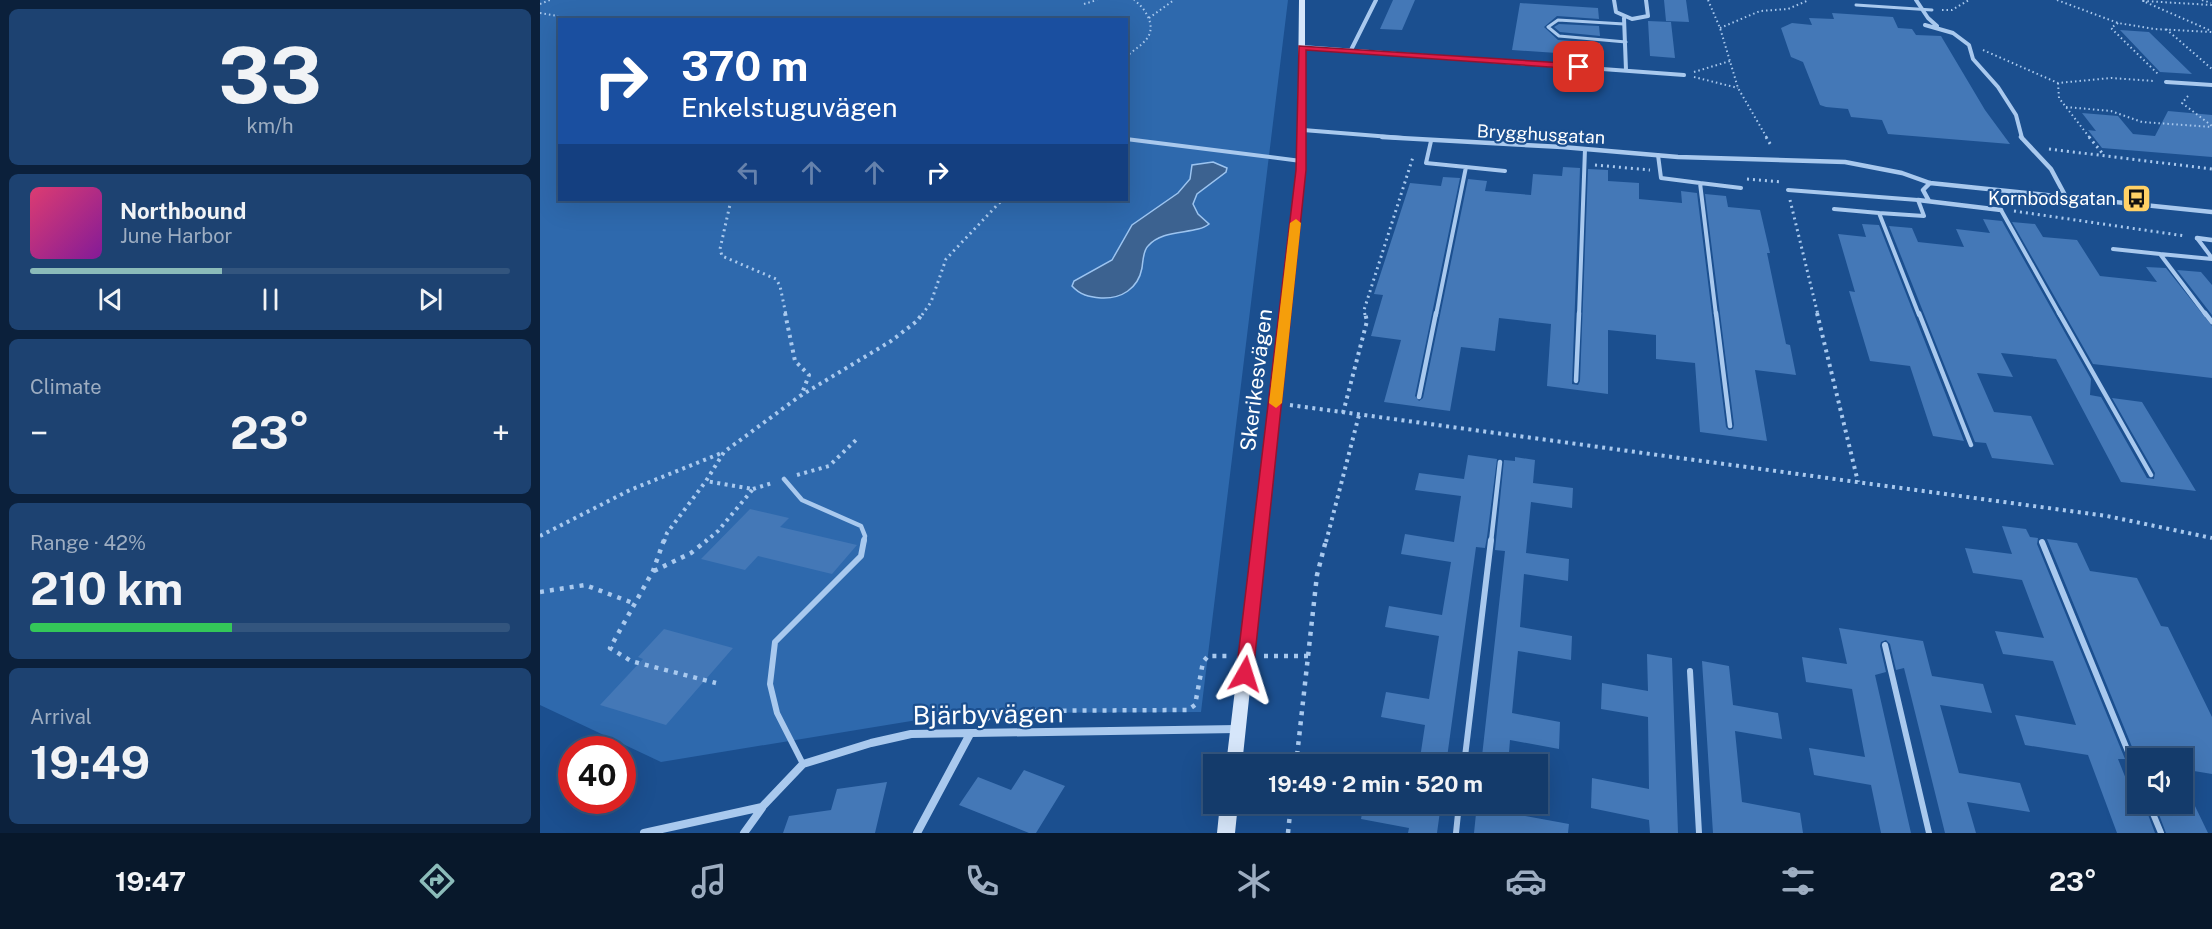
<!DOCTYPE html>
<meta charset="utf-8">
<style>
:root{--surface:#143b6b;--page:#1d4271;--text:#f1f3f6;--muted:#9dadc1;--line:#33557e;--accent:#8bbbb9}
body{margin:0;font-family:"Public Sans",sans-serif;background:var(--page);color:var(--text);height:100vh;display:flex;flex-direction:column;font-size:22px;white-space:nowrap}
*{box-sizing:border-box;margin:0}
p{font-size:20px;color:var(--muted)}
.icon{flex:none;width:33px;height:33px;fill:none;stroke:currentColor;stroke-width:2;stroke-linecap:round;stroke-linejoin:round}
.map{position:relative;flex:1;overflow:hidden}
.side{display:flex;flex-direction:column;gap:9px;padding:9px;background:#0b203b;width:540px}
.side>*{flex:none}
.guide{position:absolute;left:18px;top:18px;width:570px;height:183px;border-radius:0px;box-shadow:0 6px 24px #0002,0 0 0 2px var(--line);background:#1a4fa0;color:#fff;overflow:hidden}
.controls{position:absolute;left:1587px;top:748px;display:grid;gap:12px}
.controls a{display:grid;place-items:center;width:66px;height:66px;border-radius:0px;background:var(--surface);box-shadow:0 6px 24px #0002,0 0 0 2px var(--line);font-size:30px}
.speed{position:absolute;left:18px;top:736px;display:flex;gap:12px;font-size:30px;font-weight:700;text-align:center}
.speed>*{display:grid;place-content:center;width:78px;height:78px;border-radius:50%;background:var(--surface);box-shadow:0 6px 24px #0002,0 0 0 2px var(--line);line-height:1}
.speed .limit{border:9px solid #d22;background:#fff;color:#111}
.pin{position:absolute;display:grid;place-items:center;width:51px;height:51px;color:#fff;margin:-26px;border-radius:12px;box-shadow:0 3px 9px #0006}
.me{position:absolute;width:66px;margin:-33px;rotate:6deg;stroke-linejoin:round;filter:drop-shadow(0 0 4px #0008)}
.turn{display:flex;align-items:center;gap:21px;height:126px;padding:0 24px;font-size:27px}
.turn .icon{width:78px;height:78px;stroke-width:2.5}
.turn b{display:block;font-size:42px;line-height:51px}
.lanes{display:flex;align-items:center;height:57px;padding:0 24px;background:#0003;justify-content:center;gap:30px;direction:ltr}
.lanes .off{opacity:.35}
.big{font-size:45px;font-weight:700;line-height:1.1}
.side .widget{flex:1;display:flex;flex-direction:column;justify-content:center;gap:9px;min-width:0;padding:0 21px;border-radius:9px;background:var(--page)}
.side .dial{align-items:center;gap:0}
.dial b{font-size:78px;line-height:1}
.song{display:flex;align-items:center;gap:18px}
.cover{width:72px;height:72px;border-radius:9px;background:linear-gradient(135deg,hsl(340 70% 55%),hsl(290 70% 35%))}
.played{height:6px;border-radius:3px;background:linear-gradient(90deg,var(--accent) 40%,var(--line) 40%)}
.keys{display:flex;justify-content:space-around;direction:ltr}
.heat{display:flex;justify-content:space-between;align-items:center;font-size:33px;direction:ltr}
.charge{height:9px;border-radius:4px;background:linear-gradient(90deg,#34c759 42%,var(--line) 0)}
.trip{position:absolute;left:663px;top:754px;width:345px;height:60px;border-radius:0px;background:var(--surface);box-shadow:0 6px 24px #0002,0 0 0 2px var(--line);font-weight:700;line-height:60px;text-align:center}
.tab-bar{display:flex;height:96px;justify-content:space-around;align-items:center;background:#08182b;color:var(--muted)}
.tab-bar .icon{width:42px;height:42px}
.tab-bar .current{color:var(--accent)}
.tab-bar b{font-size:27px;color:var(--text)}
main{display:flex;flex:1;min-height:0}
.map>svg:first-child{display:block}
.green{fill:#2e69ad;fill-rule:evenodd}
.water{fill:#3c6290;stroke:#9cc4f0;stroke-width:1.5}
.building{fill:#4478b7}
.lines{fill:none;stroke-linecap:round;stroke-linejoin:round}
.path-far3{stroke:#a9c9ee;stroke-width:2;stroke-dasharray:1.5 3;stroke-linecap:butt}
.path-far2{stroke:#a9c9ee;stroke-width:3;stroke-dasharray:2 4;stroke-linecap:butt}
.path-far1{stroke:#a9c9ee;stroke-width:4;stroke-dasharray:3 4.5;stroke-linecap:butt}
.path{stroke:#a9c9ee;stroke-width:4.5;stroke-dasharray:4 6;stroke-linecap:butt}
.lane-far3{stroke:#a9c9ee;stroke-width:3}
.lane-far2{stroke:#a9c9ee;stroke-width:4}
.lane-far1{stroke:#a9c9ee;stroke-width:4.5}
.lane{stroke:#a9c9ee;stroke-width:6}
.street-far2{stroke:#a9c9ee;stroke-width:4}
.street-far1{stroke:#a9c9ee;stroke-width:4.5}
.street{stroke:#a9c9ee;stroke-width:8}
.secondary{fill:#d6e6fa;fill-rule:evenodd}
.route{fill:#e11d48;stroke:#92132f;stroke-width:1.5}
.slow{fill:#f59e0b}
.labels{text-anchor:middle;dominant-baseline:central;stroke-width:4.5;stroke-linejoin:round;paint-order:stroke}
.far-street-label{font-size:18px;fill:#fff;stroke:#1b4f8f}
.far-poi-label{font-size:18px;fill:#fff;stroke:#1b4f8f;text-anchor:end}
.street-label{font-size:21px;fill:#fff;stroke:#1b4f8f}
.near-street-label{font-size:26px;fill:#fff;stroke:#1b4f8f}
</style>
<main>
<section class="side">
<div class="widget dial"><b>33</b><p>km/h</p></div>
<div class="widget">
<div class="song"><i class="cover"></i><div><b>Northbound</b><p>June Harbor</p></div></div>
<div class="played"></div>
<div class="keys"><svg class="icon" aria-label="previous" viewBox="0 0 24 24"><path d="M18 5L8 12l10 7zM5 5v14"/></svg><svg class="icon" aria-label="pause" viewBox="0 0 24 24"><path d="M8 5v14M16 5v14"/></svg><svg class="icon" aria-label="next" viewBox="0 0 24 24"><path d="M6 5l10 7-10 7zM19 5v14"/></svg></div>
</div>
<div class="widget"><p>Climate</p>
<div class="heat"><a>−</a><b class="big">23°</b><a>+</a></div>
</div>
<div class="widget"><p>Range · 42%</p><b class="big">210 km</b><div class="charge"></div></div>
<div class="widget"><p>Arrival</p><b class="big">19:49</b></div>
</section>
<div class="map">
<svg width="1672" height="833" viewBox="0 0 1672 833">
<rect width="100%" height="100%" fill="#1b4f8f"/>
<path class="green" d="M0,0H748L661,712L420,713L121,762L0,705ZM20,20H586V200H20Z"/>
<path class="water" d="M673,162L687,168L686,172L657,194L653,204L658,214L669,224C656,235 623,228 608,246C603,251 603,261 602,268C598,289 581,299 561,298C549,297 540,295 532,286L534,281L572,260L592,225L638,193L650,179L652,165Z"/>
<path class="building" d="M853,0H875L862,30L840,29Z
M1124,0H1146L1149,22L1126,21Z
M980,3L1058,8L1059,19L1017,16L1004,27L1018,40L1060,43L1061,56L972,50Z
M1292,13L1353,17L1358,28L1372,29L1376,35L1401,36L1445,110L1470,144L1348,134L1342,120L1311,117L1308,109L1286,107L1280,105L1263,62L1251,57L1241,28L1252,23L1272,25L1269,18L1294,19Z
M1108,21L1131,22L1135,58L1110,56Z
M1019,24L1059,26L1060,36L1020,32L1014,27Z
M1580,30L1609,32L1652,74L1620,72Z
M1628,111L1672,115V157L1562,148L1548,130L1556,131L1542,113L1578,116L1593,134L1615,136Z
M1023,167L1040,168L1032,384L1038,385L1040,381L1048,169L1068,170V181L1099,183V199L1142,203L1141,191L1157,193L1186,427L1189,430L1193,429L1194,425L1165,194L1186,196L1188,207L1220,210L1230,253H1227L1246,344L1250,345L1256,375L1215,370L1227,441L1160,432L1155,363L1116,359V335L1068,330V394L1007,386L1011,324L959,318L955,351L921,347L910,411L844,402L861,340L831,336L843,295L834,294L870,183L901,186L903,177L920,178L875,396L879,401L883,398L928,179L947,181L945,191L991,195L993,174L1022,176Z
M1443,219L1462,221L1551,379L1550,395L1561,397L1607,478L1614,479L1615,473L1572,398L1602,402L1656,491L1581,482L1516,359L1461,353L1473,377L1437,373L1454,412L1491,416L1514,465L1452,458L1446,443L1435,442L1349,226L1372,228L1378,242L1424,247L1416,229L1450,233Z
M1472,222L1495,224L1503,237L1537,240L1560,276L1617,282L1606,267L1626,268L1672,326V378L1553,364Z
M1322,224L1339,225L1424,441L1393,436L1370,366L1330,361L1309,291L1315,292L1298,234L1326,237Z
M1637,270L1661,272L1672,285V315Z
M928,455L957,459L947,537L945,548L936,547L906,765H879L885,725L841,717L846,692L889,699L899,636L845,627L849,606L902,615L911,562L861,554L865,534L914,542L921,496L875,490L879,473L924,479Z
M975,457L995,460L993,483L1033,488L1032,508L991,502L986,553L1029,559L1028,581L984,574L980,627L1032,636L1031,660L978,651L972,713L1020,722L1019,749L970,740L968,765H941L965,551L955,550L964,460L975,461Z
M210,509L249,518L240,527L317,545L292,574L218,556L205,570L161,559Z
M1462,526L1486,529L1490,537L1498,538L1497,544L1585,759H1578L1596,804H1604L1615,833H1577L1548,755L1485,745L1475,715L1536,725L1513,661L1463,654L1455,631L1504,638L1482,580L1433,573L1425,548L1472,554Z
M1507,539L1537,543L1550,571L1597,578L1621,626L1628,627L1672,717V774L1642,769V759H1597Z
M1299,628L1383,641L1392,676L1443,684L1452,713L1400,705L1419,773L1480,783L1490,812L1427,802L1436,833H1405L1364,668L1356,670L1350,644L1346,640L1341,642L1340,646L1346,672L1335,675L1371,833H1341L1331,785L1274,775L1269,748L1325,757L1312,689L1266,682L1262,657L1307,664Z
M124,629L193,648L126,725L60,705L103,659L98,657Z
M1107,654L1132,658L1138,833H1110L1109,820L1051,808L1052,778L1109,789L1108,717L1061,709L1062,683L1108,691Z
M1162,661L1189,666L1193,705L1238,713L1242,739L1195,731L1202,802L1260,813L1263,833H1173Z
M484,770L525,786L496,833H489L419,805L438,777L471,790Z
M347,782L335,833H243L249,816L291,810L297,789Z
M824,804H901L897,833H868L869,828L821,819Z
M937,804H964V812L1029,824L1028,833H934Z
M1615,804H1654L1668,833H1626Z"/>
<g class="lines">
<path class="path-far3" d="M1168,0L1180,28L1198,88L1227,138
M1517,0L1578,23L1614,29L1672,32
M1662,0L1671,3
M0,4L10,0
M544,4L557,0
M1402,10H1412L1429,0
M0,13L18,16
M609,18L634,0
M1578,23L1571,28L1619,75
M1180,28L1220,11L1248,9L1269,0
M1626,29L1672,69
M1669,30L1603,1L1672,5
M1443,50L1518,83L1571,78L1614,81
M586,57C592,51 603,45 608,37C616,24 604,7 594,0
M1154,72L1190,61
M1154,77L1198,88
M1518,83L1519,98L1550,138
M1648,96L1642,103L1672,126
M1526,107L1571,111L1602,122L1672,127"/>
<path class="path-far2" d="M1226,137L1232,147
M1549,137L1563,154
M1509,149L1672,169
M1055,165L1110,170
M1207,179L1242,182
M191,200L180,249L182,256L236,279L240,286L246,315
M1250,200L1278,315
M1474,211L1645,236
M382,315L391,302L406,259L462,200
M825,315L824,310L873,157"/>
<path class="path-far1" d="M245,313L255,361L269,375L261,396
M1277,313L1318,482
M750,405L1567,516L1672,538
M803,413L827,321L825,313
M257,475L289,466L317,439
M213,489L232,483
M0,536L90,490L184,452
M124,542L127,533L166,481L184,452L260,396L351,341L377,321L383,313
M165,542L178,531L213,489L166,481
M786,542L819,415"/>
<path class="path" d="M124,540L113,571L70,648L91,661L176,683
M114,571L151,553L167,540
M0,592L45,585L93,603
M724,656H768
M446,720L456,711L648,710L655,705L663,662L668,656H689
M756,765L777,575L786,540
M748,833L751,804"/>
<path class="lane-far3" d="M1316,5L1392,10
M1084,24L1018,20L1008,27L1019,36L1086,42"/>
<path class="lane-far2" d="M586,139L761,161
M891,141L886,163L926,167L896,315
M1118,155L1121,178L1160,183L1176,315
M926,167L965,171
M1160,183L1201,188
M1248,190L1378,200L1384,216L1339,213L1379,315
M1294,209L1339,213
M1461,210L1520,315
M1657,238L1672,258
M1573,249L1620,254
M1039,315L1045,149
M1666,315L1620,254L1672,259"/>
<path class="lane-far1" d="M1176,313L1190,426
M1379,313L1431,445
M1519,313L1611,475
M1665,313L1672,322
M1036,381L1039,313
M879,397L896,313
M244,479L262,500L321,526L325,536L324,542
M951,542L960,462"/>
<path class="lane" d="M1502,542L1598,776
M1345,645L1389,833
M1150,671L1159,833
M263,764L237,713L230,684L235,642L321,556L324,540
M924,765L951,540
M1609,804L1621,833
M916,833L919,804"/>
<path class="street-far2" d="M1074,0L1076,12L1092,19L1108,16L1106,0
M1376,0L1388,18L1397,26
M1084,18L1086,70
M1385,25L1413,33L1429,45L1433,59L1458,87L1476,115L1482,138
M762,47L1144,75
M811,50L836,0
M1626,82L1672,85
M763,130L863,138"/>
<path class="street-far1" d="M842,137L1022,147L1138,157L1305,162L1362,173L1390,183L1672,212
M1481,137L1511,169L1526,197
M1378,200L1461,210
M1389,201L1383,190L1390,183
M1657,238L1672,240"/>
<path class="street" d="M104,833L222,807L263,764L331,743L371,734L697,729
M204,833L222,808
M377,833L430,734"/>
<path class="secondary" d="M759,0H765V170L702,765H686L757,170Z
M680,804H698L695,833H677Z"/>
</g>
<path class="route" d="M759,46L1039,64L1043,67L1039,69L766,50V170L713,674L711,680L705,682L698,680L696,674L756,170Z"/>
<path class="slow" d="M756,219L761,223L742,403L736,408L729,403L750,223Z"/>
<defs>
<symbol id="bus-square" viewBox="-11 -11 22 22"><rect x="-9" y="-9" width="18" height="18" rx="4" fill="#ffd166" stroke="#1b4f8f"/><path d="M-5-6H5V4H4V6H2V4H-2V6H-4V4H-5ZM-3.5-4V0h7V-4ZM-3.5 1.2v1.5H-2V1.2ZM2 1.2v1.5H3.5V1.2Z" fill="#111"/></symbol>
</defs>
<g fill-rule="evenodd">
<use href="#bus-square" x="1580" y="182" width="33" height="33"/>
</g>
<g class="labels">
<g class="far-street-label">
<text transform="translate(1001 134) rotate(3)">Brygghusgatan</text>
</g>
<g class="far-poi-label">
<text x="1576" y="198">Kornbodsgatan</text>
</g>
<g class="street-label">
<text transform="translate(716 380) rotate(-83)">Skerikesvägen</text>
</g>
<g class="near-street-label">
<text transform="translate(448 714) rotate(-1)">Bjärbyvägen</text>
</g>
</g>
</svg>
<div class="controls">
<a><svg class="icon" aria-label="sound" viewBox="0 0 24 24"><path d="M4 9h4l5-4v14l-5-4H4zM17 9q2 3 0 6"/></svg></a>
</div>
<div class="speed"><div class="limit">40</div></div>
<div class="pin" style="left:1039px;top:67px;background:#d93025"><svg class="icon" aria-label="arrive" viewBox="0 0 24 24"><path d="M6 21V4h12l-3 4 3 4H6"/></svg></div>
<svg class="me" style="left:705px;top:674px" viewBox="-20 -20 40 40"><path d="M0-17L14 15 0 8-14 15z" fill="#e11d48" stroke="#fff" stroke-width="4"/></svg>
<div class="trip">19:49 · 2 min · 520 m</div>
<div class="guide">
<div class="turn"><svg class="icon" aria-label="right" viewBox="0 0 24 24"><path d="M7 20v-9h11M14 6l5 5-5 5"/></svg><div><b>370 m</b>Enkelstuguvägen</div></div>
<div class="lanes"><svg class="icon off" aria-label="left" viewBox="0 0 24 24"><path d="M17 20v-9H6M10 6l-5 5 5 5"/></svg><svg class="icon off" aria-label="ahead" viewBox="0 0 24 24"><path d="M12 20V5M6 11l6-6 6 6"/></svg><svg class="icon off" aria-label="ahead" viewBox="0 0 24 24"><path d="M12 20V5M6 11l6-6 6 6"/></svg><svg class="icon" aria-label="right" viewBox="0 0 24 24"><path d="M7 20v-9h11M14 6l5 5-5 5"/></svg></div>
</div>
</div>
</main>
<nav class="tab-bar">
<b>19:47</b>
<svg class="icon current" aria-label="directions" viewBox="0 0 24 24"><path d="M12 3l9 9-9 9-9-9zM9 14v-3h6M13 9l2 2-2 2"/></svg>
<svg class="icon" aria-label="music" viewBox="0 0 24 24"><path d="M9 18V5l10-2v13"/><circle cx="6" cy="18" r="3"/><circle cx="16" cy="16" r="3"/></svg>
<svg class="icon" aria-label="phone" viewBox="0 0 24 24"><path d="M5 4h4l2 5-3 2q2 4 5 5l2-3 5 2v4C11 20 4 13 5 4z"/></svg>
<svg class="icon" aria-label="climate" viewBox="0 0 24 24"><path d="M12 3v18M4 7l16 10M4 17L20 7"/></svg>
<svg class="icon" aria-label="car" viewBox="0 0 24 24"><path d="M5 17H2v-5l4-1 3-4h7l3 4 3 1v5h-3M9 17h6M6 11h13"/><circle cx="7" cy="17" r="2"/><circle cx="17" cy="17" r="2"/></svg>
<svg class="icon" aria-label="filters" viewBox="0 0 24 24"><path d="M4 7h16M4 17h16"/><circle cx="9" cy="7" r="2"/><circle cx="15" cy="17" r="2"/></svg>
<b>23°</b>
</nav>
